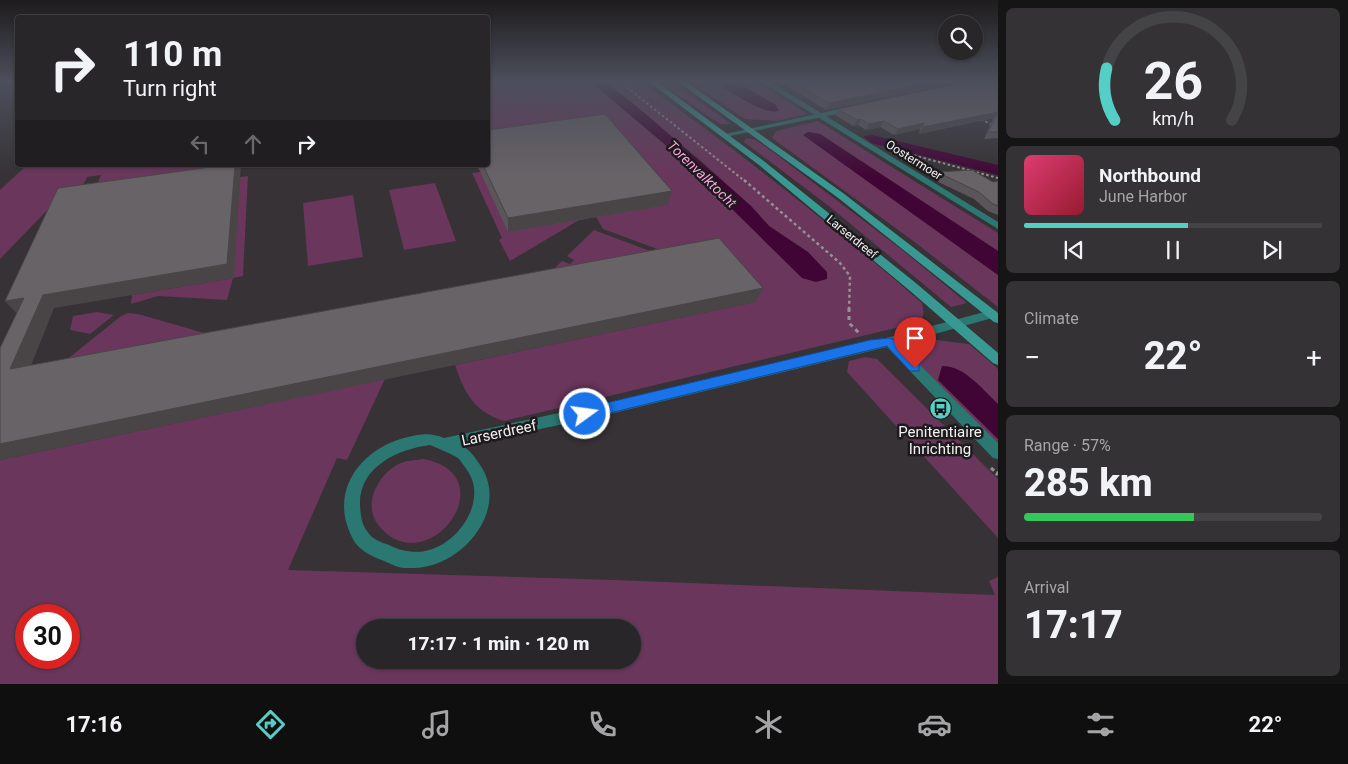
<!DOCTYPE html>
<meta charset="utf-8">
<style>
:root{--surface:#282628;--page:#343234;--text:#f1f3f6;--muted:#a5a5a8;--line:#444345;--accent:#55cec5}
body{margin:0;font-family:Roboto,sans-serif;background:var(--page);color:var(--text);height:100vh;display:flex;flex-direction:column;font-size:19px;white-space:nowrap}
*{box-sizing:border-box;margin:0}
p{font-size:16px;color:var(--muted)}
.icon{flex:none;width:28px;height:28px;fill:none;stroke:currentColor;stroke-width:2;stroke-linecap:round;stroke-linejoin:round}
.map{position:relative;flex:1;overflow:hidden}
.sheet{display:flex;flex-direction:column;gap:8px;padding:8px;background:#161516;width:350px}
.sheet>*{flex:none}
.top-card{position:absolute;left:15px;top:15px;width:475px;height:152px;border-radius:5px;box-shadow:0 1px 4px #0004,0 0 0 1px var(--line);background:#282628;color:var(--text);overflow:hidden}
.tools{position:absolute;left:938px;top:15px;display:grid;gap:10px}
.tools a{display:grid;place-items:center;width:45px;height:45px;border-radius:50%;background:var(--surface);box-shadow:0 1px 4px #0004,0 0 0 1px var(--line);font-size:25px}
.speed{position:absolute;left:15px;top:604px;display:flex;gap:10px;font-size:25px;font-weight:700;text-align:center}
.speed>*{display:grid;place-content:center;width:65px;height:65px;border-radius:50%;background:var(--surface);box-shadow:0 1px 4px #0004,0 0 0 1px var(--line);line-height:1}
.speed .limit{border:8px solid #d22;background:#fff;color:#111}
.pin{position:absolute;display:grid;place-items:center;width:42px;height:42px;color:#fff;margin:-51px -21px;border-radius:50% 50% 50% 0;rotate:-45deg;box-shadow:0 0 5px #0007}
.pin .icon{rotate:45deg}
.me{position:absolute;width:55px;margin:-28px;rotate:76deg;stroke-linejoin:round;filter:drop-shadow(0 0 4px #0008)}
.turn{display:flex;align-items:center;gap:18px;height:105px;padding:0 25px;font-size:22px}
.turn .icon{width:65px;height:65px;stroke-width:2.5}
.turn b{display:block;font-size:35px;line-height:42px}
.lanes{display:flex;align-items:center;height:48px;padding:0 25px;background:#0003;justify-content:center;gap:25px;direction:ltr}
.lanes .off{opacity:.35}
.big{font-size:38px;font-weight:800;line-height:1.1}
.sheet .card{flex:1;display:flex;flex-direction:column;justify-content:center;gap:8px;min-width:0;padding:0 18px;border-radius:8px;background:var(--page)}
.sheet .dial{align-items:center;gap:0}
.dial svg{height:130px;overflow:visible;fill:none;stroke:var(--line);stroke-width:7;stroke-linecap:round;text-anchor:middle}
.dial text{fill:var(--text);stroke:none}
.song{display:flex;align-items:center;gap:15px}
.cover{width:60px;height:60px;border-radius:8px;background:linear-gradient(135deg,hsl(340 70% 55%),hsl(350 70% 35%))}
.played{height:5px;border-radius:2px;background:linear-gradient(90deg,var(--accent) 55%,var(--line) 55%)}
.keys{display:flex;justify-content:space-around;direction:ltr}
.heat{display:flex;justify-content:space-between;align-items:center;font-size:28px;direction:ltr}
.charge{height:8px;border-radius:4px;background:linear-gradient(90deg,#34c759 57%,var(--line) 0)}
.trip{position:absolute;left:356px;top:619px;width:285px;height:50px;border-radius:25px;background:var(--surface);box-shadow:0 1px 4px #0004,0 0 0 1px var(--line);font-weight:800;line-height:50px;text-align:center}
.tabs{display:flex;height:80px;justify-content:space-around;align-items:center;background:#100f10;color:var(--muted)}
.tabs .icon{width:35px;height:35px}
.tabs .selected{color:var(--accent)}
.tabs b{font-size:22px;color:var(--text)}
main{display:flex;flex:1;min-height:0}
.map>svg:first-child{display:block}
.green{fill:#6a365c;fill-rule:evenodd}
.water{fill:#410535}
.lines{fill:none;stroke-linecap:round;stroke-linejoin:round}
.path-far3{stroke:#959194;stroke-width:2;stroke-dasharray:2.5 2.5;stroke-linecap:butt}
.path-far2{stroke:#959194;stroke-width:2.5;stroke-dasharray:3 3;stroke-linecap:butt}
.path-far1{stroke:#959194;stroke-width:3;stroke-dasharray:4 4;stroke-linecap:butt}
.path{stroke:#959194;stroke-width:4.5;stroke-dasharray:5 5;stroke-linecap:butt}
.minor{fill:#2b7772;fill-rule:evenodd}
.tertiary{fill:#2b7772;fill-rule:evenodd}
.secondary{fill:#389993;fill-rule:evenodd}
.wall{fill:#595558}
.shaded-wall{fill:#494547}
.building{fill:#686366;stroke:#494547}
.route{fill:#1a73e8;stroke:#114b97}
.labels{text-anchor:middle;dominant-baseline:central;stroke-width:5;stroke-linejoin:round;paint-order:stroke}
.far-street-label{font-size:12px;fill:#f3f0f2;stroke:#1c1a1c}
.far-water-label{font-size:14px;font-style:italic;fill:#fba0e1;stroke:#1c1a1c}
.poi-label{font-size:15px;fill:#f3f0f2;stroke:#1c1a1c}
.street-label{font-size:15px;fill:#f3f0f2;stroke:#1c1a1c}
</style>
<main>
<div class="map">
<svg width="998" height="684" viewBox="0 0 998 684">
<rect width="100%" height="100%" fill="#363235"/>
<path class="green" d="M488,81H590L675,153L713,190L808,252L769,226L751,206L700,160L605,81H640C738,151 832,225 922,303C924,313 925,317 917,323L504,421C474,412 464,392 455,365L755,302L679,257L603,229L596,217L668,204L488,138Z
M658,81H671L731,124H720Z
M689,81H714L748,101L776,105L735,81H755L808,114L777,121L745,119Z
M818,121L998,233V251L820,134L808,132L804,135L998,275V307L916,243L772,138L776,131Z
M746,138L756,140L777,155L901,249L967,303L951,307L830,207L744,142Z
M27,165H219L217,175L96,186L101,175L87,177L79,194L60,197L0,259V190Z
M480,172L581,219L510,261L499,240L502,238L472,173Z
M248,176L243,276L233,278L227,300L158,296L131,304L132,295L233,278L240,177Z
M435,183L456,241L404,250L389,190Z
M353,195L363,257L308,266L303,203Z
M594,230L669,258L539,283L562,261L570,264L574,260L567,256Z
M97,312L114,315L90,334L70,330L73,316Z
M128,313L138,314L232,341L65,361L121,316Z
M936,340L969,344L998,369V404L963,372L954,368L938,380L998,439V444L920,367L913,353L921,344Z
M865,357L877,359L998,479V538L847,372L849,361Z
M385,379L347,460L337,458L288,570L615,580L995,595L989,581L998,577V684H0V460ZM26,615H69V658H26ZM365,628H632V660H365Z
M424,459C508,476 427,584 379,526C361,505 379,472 401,463C409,460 416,460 424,459Z"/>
<path class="water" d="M590,81H605L647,115L751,206L769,226L808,252L827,272V279L816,282L802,278L675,153Z
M714,81H735L776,105L779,111C762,115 729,90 714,81Z
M808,132L820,134L998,251V275L803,135Z
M872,135L998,165V175L871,143L863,136Z
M942,366C965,366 983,390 998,404V439L938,380Z"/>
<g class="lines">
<path class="path-far3" d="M619,81L746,182
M981,119L998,128
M909,154L998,178"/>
<path class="path-far2" d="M744,180L840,263L850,276L849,310"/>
<path class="path-far1" d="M849,308V323L861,335
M991,468L998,474"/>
<path class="path" d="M996,473L998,474"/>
<path class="minor" d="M760,81H769L998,222V229Z
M992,310L996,311L998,314L996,317L899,344L998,443V459L993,458L887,347L614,413L462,446C470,450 473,455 478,462C512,506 465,566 415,568C407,568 401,569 393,565C383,560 368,556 360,548C353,542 350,533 347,525C334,483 366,448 404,438C419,434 430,432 444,438L614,401L890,337ZM430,445C439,449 450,453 458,458C461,461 464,466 467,470C488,499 460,542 429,550C416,554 400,551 389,545C380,542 372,539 367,531C361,523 361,515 360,506C358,467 398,449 430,445Z"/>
<path class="tertiary" d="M853,106H856V110L725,137L721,135Z"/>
<path class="secondary" d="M648,81H656L765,162L917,284L998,353V365L993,363L909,290L759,165Z
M677,81H685L843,193L998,313V323L994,322L837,197Z"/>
</g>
<path class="wall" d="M775,81H962L826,110L787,86H783Z
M998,81V138L984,139L993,118L919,134L920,129L894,135L880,127L866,130L858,125L853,126L835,115L838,109Z
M477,165H488L668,205L508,232Z
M937,172L993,182L998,181V215L988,211L974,199L932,179Z"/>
<path class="shaded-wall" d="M785,81H788L787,86H783Z
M936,81H962L826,110L829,103Z
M998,112L993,118L919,134L923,127Z
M861,119L858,125L853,126L857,120Z
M884,121L880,127L866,130L869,124Z
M924,123L920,129L894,135L898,129Z
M235,165H249L241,166L234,278L54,308L24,383L10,369L18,315L5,301L43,295Z
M672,191L668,205L508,232V218Z
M763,288L756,302L0,460V444Z"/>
<path class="building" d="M792,81H936L829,103Z
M970,81H998V132H988L998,112L923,127L924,123L898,129L884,121L869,124L861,119L857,120L838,109Z
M605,114L672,191L508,218L483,165H488V130Z
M212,165H235L227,264L43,295L10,369L719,238L763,288L0,444V348L24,298L5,301L58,188L211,167Z
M972,170L993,182L998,181V206L993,204L979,192L937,172Z"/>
<linearGradient id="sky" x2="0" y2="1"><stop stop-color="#1e1c1d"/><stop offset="0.46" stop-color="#4c4f5c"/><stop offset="1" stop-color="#4c4f5c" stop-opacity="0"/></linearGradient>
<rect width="998" height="177" fill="url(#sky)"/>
<path class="route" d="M889,338L893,339L919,364V371H910L887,346L585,419L579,414L585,408L870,340Z"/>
<defs>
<symbol id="bus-disc" viewBox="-11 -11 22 22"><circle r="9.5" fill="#55cec5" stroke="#1c1a1c"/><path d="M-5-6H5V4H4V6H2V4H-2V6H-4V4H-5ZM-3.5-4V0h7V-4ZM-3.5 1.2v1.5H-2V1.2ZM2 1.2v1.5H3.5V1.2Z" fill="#111"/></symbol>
</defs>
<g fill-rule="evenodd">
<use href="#bus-disc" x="928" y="396" width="25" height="25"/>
</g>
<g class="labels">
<g class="far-street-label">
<text transform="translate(914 160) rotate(32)">Oostermoer</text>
<text transform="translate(852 237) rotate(39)">Larserdreef</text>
</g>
<g class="far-water-label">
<text transform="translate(702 174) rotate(44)">Torenvalktocht</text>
</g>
<g class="poi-label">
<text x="940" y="432">Penitentiaire<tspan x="940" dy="17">Inrichting</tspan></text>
</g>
<g class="street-label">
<text transform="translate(499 433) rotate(-12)">Larserdreef</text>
</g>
</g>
</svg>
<div class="tools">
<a><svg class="icon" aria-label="search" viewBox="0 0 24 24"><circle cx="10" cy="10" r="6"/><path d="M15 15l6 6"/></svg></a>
</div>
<div class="speed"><div class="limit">30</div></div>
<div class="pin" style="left:915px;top:368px;background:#d93025"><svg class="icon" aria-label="arrive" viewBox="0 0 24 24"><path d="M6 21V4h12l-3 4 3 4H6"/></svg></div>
<svg class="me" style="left:585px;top:414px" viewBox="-20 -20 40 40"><circle r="17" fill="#1a73e8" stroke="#fff" stroke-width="3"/><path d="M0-11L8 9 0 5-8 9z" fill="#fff"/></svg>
<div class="trip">17:17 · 1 min · 120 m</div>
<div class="top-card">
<div class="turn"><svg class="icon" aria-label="right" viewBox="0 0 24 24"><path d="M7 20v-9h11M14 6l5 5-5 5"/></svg><div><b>110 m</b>Turn right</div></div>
<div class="lanes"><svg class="icon off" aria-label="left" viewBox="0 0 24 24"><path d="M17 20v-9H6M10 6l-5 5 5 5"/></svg><svg class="icon off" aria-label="ahead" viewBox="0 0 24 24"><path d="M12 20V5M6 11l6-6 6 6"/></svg><svg class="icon" aria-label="right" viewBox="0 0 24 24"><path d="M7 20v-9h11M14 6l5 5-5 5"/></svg></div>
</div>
</div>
<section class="sheet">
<div class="card dial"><svg viewBox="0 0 100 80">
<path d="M14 69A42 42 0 1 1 86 69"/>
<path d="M14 69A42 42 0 0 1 9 37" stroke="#55cec5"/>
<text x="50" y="56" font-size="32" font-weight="700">26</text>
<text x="50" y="72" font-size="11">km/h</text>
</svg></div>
<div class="card">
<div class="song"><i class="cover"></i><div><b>Northbound</b><p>June Harbor</p></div></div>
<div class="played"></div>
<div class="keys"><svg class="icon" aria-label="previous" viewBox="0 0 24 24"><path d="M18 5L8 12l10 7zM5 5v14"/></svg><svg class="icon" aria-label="pause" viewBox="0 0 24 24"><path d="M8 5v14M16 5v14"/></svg><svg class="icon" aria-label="next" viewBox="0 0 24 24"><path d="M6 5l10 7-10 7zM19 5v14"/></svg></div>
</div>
<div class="card"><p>Climate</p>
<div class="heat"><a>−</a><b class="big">22°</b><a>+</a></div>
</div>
<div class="card"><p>Range · 57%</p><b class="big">285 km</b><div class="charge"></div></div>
<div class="card"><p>Arrival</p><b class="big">17:17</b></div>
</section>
</main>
<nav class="tabs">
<b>17:16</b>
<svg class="icon selected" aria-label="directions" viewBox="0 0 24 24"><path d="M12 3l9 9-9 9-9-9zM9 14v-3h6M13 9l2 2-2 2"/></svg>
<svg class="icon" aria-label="music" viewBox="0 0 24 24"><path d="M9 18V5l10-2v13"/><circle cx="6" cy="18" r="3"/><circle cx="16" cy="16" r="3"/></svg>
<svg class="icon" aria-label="phone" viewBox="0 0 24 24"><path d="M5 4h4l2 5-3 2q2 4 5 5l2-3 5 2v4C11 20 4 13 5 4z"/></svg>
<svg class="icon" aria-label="climate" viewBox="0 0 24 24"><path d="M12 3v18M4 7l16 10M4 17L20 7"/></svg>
<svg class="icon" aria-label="car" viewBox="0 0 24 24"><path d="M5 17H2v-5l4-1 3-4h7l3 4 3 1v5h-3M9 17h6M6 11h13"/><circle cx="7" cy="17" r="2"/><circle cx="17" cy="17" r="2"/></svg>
<svg class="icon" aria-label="filters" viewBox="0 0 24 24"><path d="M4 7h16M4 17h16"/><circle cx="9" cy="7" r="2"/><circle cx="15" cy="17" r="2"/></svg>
<b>22°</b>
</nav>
